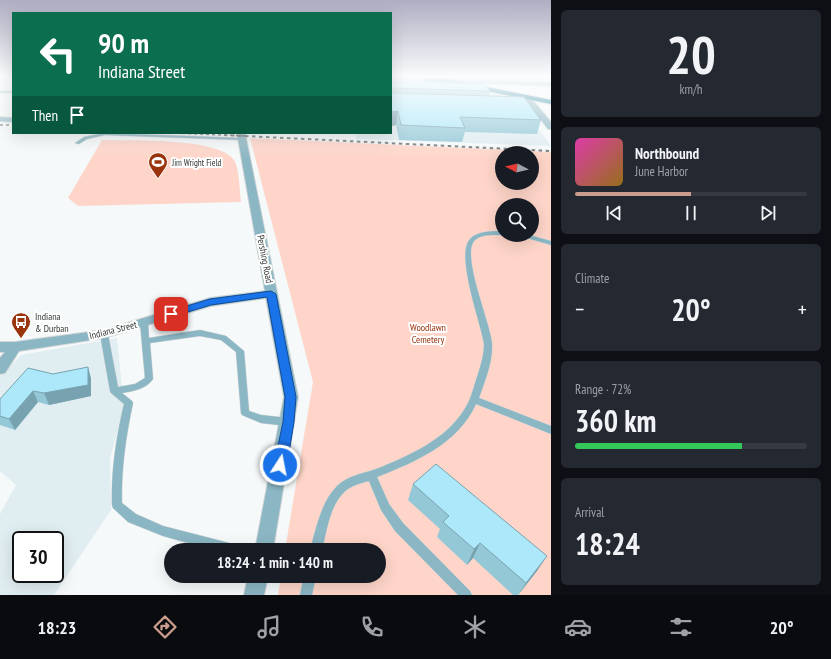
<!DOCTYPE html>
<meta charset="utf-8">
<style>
:root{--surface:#171b24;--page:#242831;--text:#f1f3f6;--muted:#9ea1a6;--line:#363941;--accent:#ca9d8d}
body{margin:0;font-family:"PT Sans Narrow",sans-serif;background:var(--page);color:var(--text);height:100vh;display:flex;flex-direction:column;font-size:15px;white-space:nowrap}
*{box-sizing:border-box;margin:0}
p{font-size:13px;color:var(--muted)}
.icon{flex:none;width:22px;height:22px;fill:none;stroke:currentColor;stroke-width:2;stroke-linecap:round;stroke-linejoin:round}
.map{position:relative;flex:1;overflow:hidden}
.panel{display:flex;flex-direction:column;gap:10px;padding:10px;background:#0d0f14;width:280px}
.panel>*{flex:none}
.guide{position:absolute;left:12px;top:12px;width:380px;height:122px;border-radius:0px;box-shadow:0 4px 16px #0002;background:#0b6e4f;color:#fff;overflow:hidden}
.needle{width:26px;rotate:277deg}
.tools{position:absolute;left:495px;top:146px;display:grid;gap:8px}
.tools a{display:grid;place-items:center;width:44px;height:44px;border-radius:50%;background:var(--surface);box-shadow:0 4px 16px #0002;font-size:20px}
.speed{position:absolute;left:12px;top:531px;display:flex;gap:8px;font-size:20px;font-weight:700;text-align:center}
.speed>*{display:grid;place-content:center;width:52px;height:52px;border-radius:50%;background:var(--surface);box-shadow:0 4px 16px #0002;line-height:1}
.speed .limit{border:2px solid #111;border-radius:6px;background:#fff;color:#111}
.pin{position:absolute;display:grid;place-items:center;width:34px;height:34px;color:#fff;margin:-17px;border-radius:8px;box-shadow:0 2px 6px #0006}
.me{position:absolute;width:44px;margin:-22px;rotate:11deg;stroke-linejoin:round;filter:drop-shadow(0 0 3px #0008)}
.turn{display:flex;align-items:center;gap:14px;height:84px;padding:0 20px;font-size:18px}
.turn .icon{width:52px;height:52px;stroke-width:2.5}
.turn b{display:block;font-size:28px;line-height:34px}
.then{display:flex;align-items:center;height:38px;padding:0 20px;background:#0003;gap:8px;font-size:15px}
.big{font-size:30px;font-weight:700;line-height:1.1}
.panel .widget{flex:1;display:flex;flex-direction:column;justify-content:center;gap:6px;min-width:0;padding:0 14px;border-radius:6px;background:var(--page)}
.panel .dial{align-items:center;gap:0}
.dial b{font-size:52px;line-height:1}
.song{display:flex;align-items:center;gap:12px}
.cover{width:48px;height:48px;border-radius:6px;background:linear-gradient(135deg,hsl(320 70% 55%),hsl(40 70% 35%))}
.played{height:4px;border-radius:2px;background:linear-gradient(90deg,var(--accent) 50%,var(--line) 50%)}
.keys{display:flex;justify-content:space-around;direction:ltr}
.heat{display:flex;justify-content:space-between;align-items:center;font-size:22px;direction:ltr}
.charge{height:6px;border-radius:3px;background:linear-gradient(90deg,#34c759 72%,var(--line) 0)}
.trip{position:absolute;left:164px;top:543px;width:222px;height:40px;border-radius:20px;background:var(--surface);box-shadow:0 4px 16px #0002;font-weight:700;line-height:40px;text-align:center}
.tab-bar{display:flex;height:64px;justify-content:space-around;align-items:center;background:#090b0e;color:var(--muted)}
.tab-bar .icon{width:28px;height:28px}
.tab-bar .active{color:var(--accent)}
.tab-bar b{font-size:18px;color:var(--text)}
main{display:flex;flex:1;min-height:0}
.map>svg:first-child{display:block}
.built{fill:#e0edf1;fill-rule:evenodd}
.green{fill:#fed5c8;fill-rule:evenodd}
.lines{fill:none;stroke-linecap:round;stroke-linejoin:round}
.lane-casing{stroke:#d2d6d7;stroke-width:1}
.street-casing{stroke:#d2d6d7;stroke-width:2}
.primary-casing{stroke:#d2d6d7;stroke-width:2}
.lane{fill:#8bb6c3;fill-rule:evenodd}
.street{fill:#8bb6c3;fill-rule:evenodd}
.primary{fill:#177d95;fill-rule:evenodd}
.rail-far1{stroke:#727575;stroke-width:1.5;stroke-dasharray:3 3;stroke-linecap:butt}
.rail{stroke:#727575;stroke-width:2;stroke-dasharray:3.5 3.5;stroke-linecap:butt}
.wall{fill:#94c8d7}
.shaded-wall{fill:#78a2af}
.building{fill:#ace8fa;stroke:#78a2af}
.route{fill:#1a73e8;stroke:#114b97}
.labels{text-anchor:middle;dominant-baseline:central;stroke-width:4;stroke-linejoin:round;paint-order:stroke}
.far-poi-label{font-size:9px;fill:#353737;stroke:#fff;text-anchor:start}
.street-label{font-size:10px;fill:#353737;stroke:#fff}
.poi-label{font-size:10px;fill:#353737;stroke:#fff;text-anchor:start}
.park-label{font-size:10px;fill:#93310b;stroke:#fff}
</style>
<main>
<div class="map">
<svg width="551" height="595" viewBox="0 0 551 595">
<rect width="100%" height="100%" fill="#f5f9fa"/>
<path class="built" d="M391,83L451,84L516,97L551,146L356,139V133H391Z
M117,338L124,407L110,459L111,510L54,595H0V514L16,485L0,471V376L21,355ZM21,540H55V574H21Z"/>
<path class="green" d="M250,138L551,152V595H278L281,576H379V550H285L313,382ZM502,153H532V183H502ZM502,205H532V235H502Z
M102,140C130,141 218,137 234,160C239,167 240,193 241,202L78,206L68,198Z"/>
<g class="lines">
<defs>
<path id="lane" d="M0,91H13V93H0Z
M104,133L242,138L244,139L242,140L105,135L87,139L79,144L75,143L84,137Z
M502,231V235C493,235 482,234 475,240C460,254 491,324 492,344C493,362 485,381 479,398L551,426V434L476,404C458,444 415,462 377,477L389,504L403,523L470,591L472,595H458L395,531L381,510L369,481C361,483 354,485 348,489C330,502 327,530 322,550H310C316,529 321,502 337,486C348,475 366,473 379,468C410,455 445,440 464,410C470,401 473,390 476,380C480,368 484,356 484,344C481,323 455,255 470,239C477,231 492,231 502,231Z
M519,235H529L551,241V245L520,236Z
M141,320H147L148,322L149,338L200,330L226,336L244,351L249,411L261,415L288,418L291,419L293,422L291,425L288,426L261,423L242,415L241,413L236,352L221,340L200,336L150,343L153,379C146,389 134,391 122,393L132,401L133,403C126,436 121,469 122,503L136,514L163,526L233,544L237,546L239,550H213L163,536L128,522L113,508L112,505C111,471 116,438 124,404L111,393L110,391L100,334L101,332H107L108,334L118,387L135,384L145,378L140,322Z
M304,576H316L312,595H300Z"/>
<path id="street" d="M448,79L551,82V86L446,82L445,81Z
M525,96H529L551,122V129H548L525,98Z
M0,117L13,118V122L0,121Z
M237,133H245L298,397L273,550H255L284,397L266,298L211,306L104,338L19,351L5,373L0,374V358L5,352H0V342H15L104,330L210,298L265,291Z
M248,576H268L264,595H244Z"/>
<path id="primary" d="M391,77L448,79L551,100V104L448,83L391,81Z"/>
</defs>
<use href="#lane" class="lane-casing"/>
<use href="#street" class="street-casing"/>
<use href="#primary" class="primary-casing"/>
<use href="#lane" class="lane"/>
<use href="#street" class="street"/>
<use href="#primary" class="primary"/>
<path class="rail-far1" d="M0,125H13
M176,133L245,136"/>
<path class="rail" d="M224,135L551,151"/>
</g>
<path class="wall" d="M391,78L490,91L489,96L541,120L537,134L465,132L462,142L399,140L396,125L391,126Z
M53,374L91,378V396L49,405L38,402L15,430L0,425V399Z
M413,484L537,571L518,595H513L473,558L467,565L437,537L440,529L408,500Z"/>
<path class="shaded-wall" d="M398,111L396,125L391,126V112Z
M88,367L91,378V396L49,405L44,393Z
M33,391L38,402L15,430L9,419Z
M480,543L473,558L467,565L474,549Z
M547,556L537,571L518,595L526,583Z"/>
<path class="building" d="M391,78H424L425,82L485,84L490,91L393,88L391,90L393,93L524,97L541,120L460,117L465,128L401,125L398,111L391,112Z
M88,367V385L44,393L33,391L9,419L0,416V399L28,368L53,374Z
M436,464L547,556L526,583L480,543L474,549L443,522L449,516L413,484Z"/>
<linearGradient id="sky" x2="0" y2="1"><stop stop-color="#afadc2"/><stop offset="0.48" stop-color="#fafcfd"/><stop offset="1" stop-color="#fafcfd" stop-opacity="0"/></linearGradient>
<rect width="551" height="159" fill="url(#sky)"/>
<path class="route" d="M271,291L276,294L296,397L294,422L287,465L285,469L280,470L276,469L274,465L283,422L285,397L267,297L211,305L171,317L166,314L167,312L210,299Z"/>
<defs>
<symbol id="stadium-pin" viewBox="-11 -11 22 30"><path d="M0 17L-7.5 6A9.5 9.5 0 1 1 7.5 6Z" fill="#9a340d" stroke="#fff"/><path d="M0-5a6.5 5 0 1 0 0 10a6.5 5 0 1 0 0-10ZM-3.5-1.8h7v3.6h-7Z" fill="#fff"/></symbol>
<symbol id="bus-pin" viewBox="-11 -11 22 30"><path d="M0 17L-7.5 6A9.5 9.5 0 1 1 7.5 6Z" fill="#9a340d" stroke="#fff"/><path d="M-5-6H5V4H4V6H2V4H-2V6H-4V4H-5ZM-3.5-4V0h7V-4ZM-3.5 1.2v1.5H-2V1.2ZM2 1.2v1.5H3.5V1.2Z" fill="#fff"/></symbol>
</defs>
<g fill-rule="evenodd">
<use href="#stadium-pin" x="147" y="151" width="22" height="30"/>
<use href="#bus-pin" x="10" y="311" width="22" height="30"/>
</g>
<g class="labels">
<g class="far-poi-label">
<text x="172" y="162">Jim Wright Field</text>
</g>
<g class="street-label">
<text transform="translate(265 259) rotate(79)">Pershing Road</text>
<text transform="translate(113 330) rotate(-14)">Indiana Street</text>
</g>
<g class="poi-label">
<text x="35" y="316">Indiana<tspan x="35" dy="12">&amp; Durban</tspan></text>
</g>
<g class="park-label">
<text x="428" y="327">Woodlawn<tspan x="428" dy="12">Cemetery</tspan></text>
</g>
</g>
</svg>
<div class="tools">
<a><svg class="needle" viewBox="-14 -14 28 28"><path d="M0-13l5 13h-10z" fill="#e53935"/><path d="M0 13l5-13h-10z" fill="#9ea1a6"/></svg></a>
<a><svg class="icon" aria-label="search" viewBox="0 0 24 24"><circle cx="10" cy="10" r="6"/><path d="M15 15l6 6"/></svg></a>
</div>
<div class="speed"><div class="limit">30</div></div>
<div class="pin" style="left:171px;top:314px;background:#d93025"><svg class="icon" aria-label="arrive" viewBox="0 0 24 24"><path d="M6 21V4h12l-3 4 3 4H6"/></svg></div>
<svg class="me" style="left:280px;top:465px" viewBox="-20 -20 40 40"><circle r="17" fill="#1a73e8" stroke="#fff" stroke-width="3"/><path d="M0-11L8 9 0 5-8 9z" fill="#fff"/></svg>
<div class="trip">18:24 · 1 min · 140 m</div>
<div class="guide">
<div class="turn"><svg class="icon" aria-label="left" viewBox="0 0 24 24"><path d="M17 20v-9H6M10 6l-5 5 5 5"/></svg><div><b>90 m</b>Indiana Street</div></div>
<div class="then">Then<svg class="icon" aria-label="arrive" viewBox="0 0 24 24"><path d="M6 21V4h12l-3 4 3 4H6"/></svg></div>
</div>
</div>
<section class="panel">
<div class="widget dial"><b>20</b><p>km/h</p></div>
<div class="widget">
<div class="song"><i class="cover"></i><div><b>Northbound</b><p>June Harbor</p></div></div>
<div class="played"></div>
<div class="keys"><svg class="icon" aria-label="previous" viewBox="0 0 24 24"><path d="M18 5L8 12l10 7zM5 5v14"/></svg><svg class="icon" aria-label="pause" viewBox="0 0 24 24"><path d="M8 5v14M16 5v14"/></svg><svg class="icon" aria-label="next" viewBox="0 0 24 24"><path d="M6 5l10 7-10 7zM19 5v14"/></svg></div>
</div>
<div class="widget"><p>Climate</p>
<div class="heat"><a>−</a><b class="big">20°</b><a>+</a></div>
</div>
<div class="widget"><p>Range · 72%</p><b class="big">360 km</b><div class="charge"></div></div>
<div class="widget"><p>Arrival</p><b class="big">18:24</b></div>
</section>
</main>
<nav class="tab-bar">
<b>18:23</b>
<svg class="icon active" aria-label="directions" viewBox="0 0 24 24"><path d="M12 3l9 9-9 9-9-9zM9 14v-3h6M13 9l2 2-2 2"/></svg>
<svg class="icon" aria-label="music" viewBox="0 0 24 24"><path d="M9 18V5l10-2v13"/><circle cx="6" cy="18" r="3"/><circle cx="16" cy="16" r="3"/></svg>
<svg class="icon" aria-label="phone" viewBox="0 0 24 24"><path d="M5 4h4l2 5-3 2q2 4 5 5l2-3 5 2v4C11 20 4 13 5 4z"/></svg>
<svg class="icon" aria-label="climate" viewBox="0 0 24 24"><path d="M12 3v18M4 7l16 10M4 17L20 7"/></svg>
<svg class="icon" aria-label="car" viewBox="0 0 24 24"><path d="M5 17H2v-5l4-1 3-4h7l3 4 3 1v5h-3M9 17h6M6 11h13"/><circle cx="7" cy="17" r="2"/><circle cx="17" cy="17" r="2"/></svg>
<svg class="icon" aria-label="filters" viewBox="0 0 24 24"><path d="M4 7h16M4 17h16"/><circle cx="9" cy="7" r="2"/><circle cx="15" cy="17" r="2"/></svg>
<b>20°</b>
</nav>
